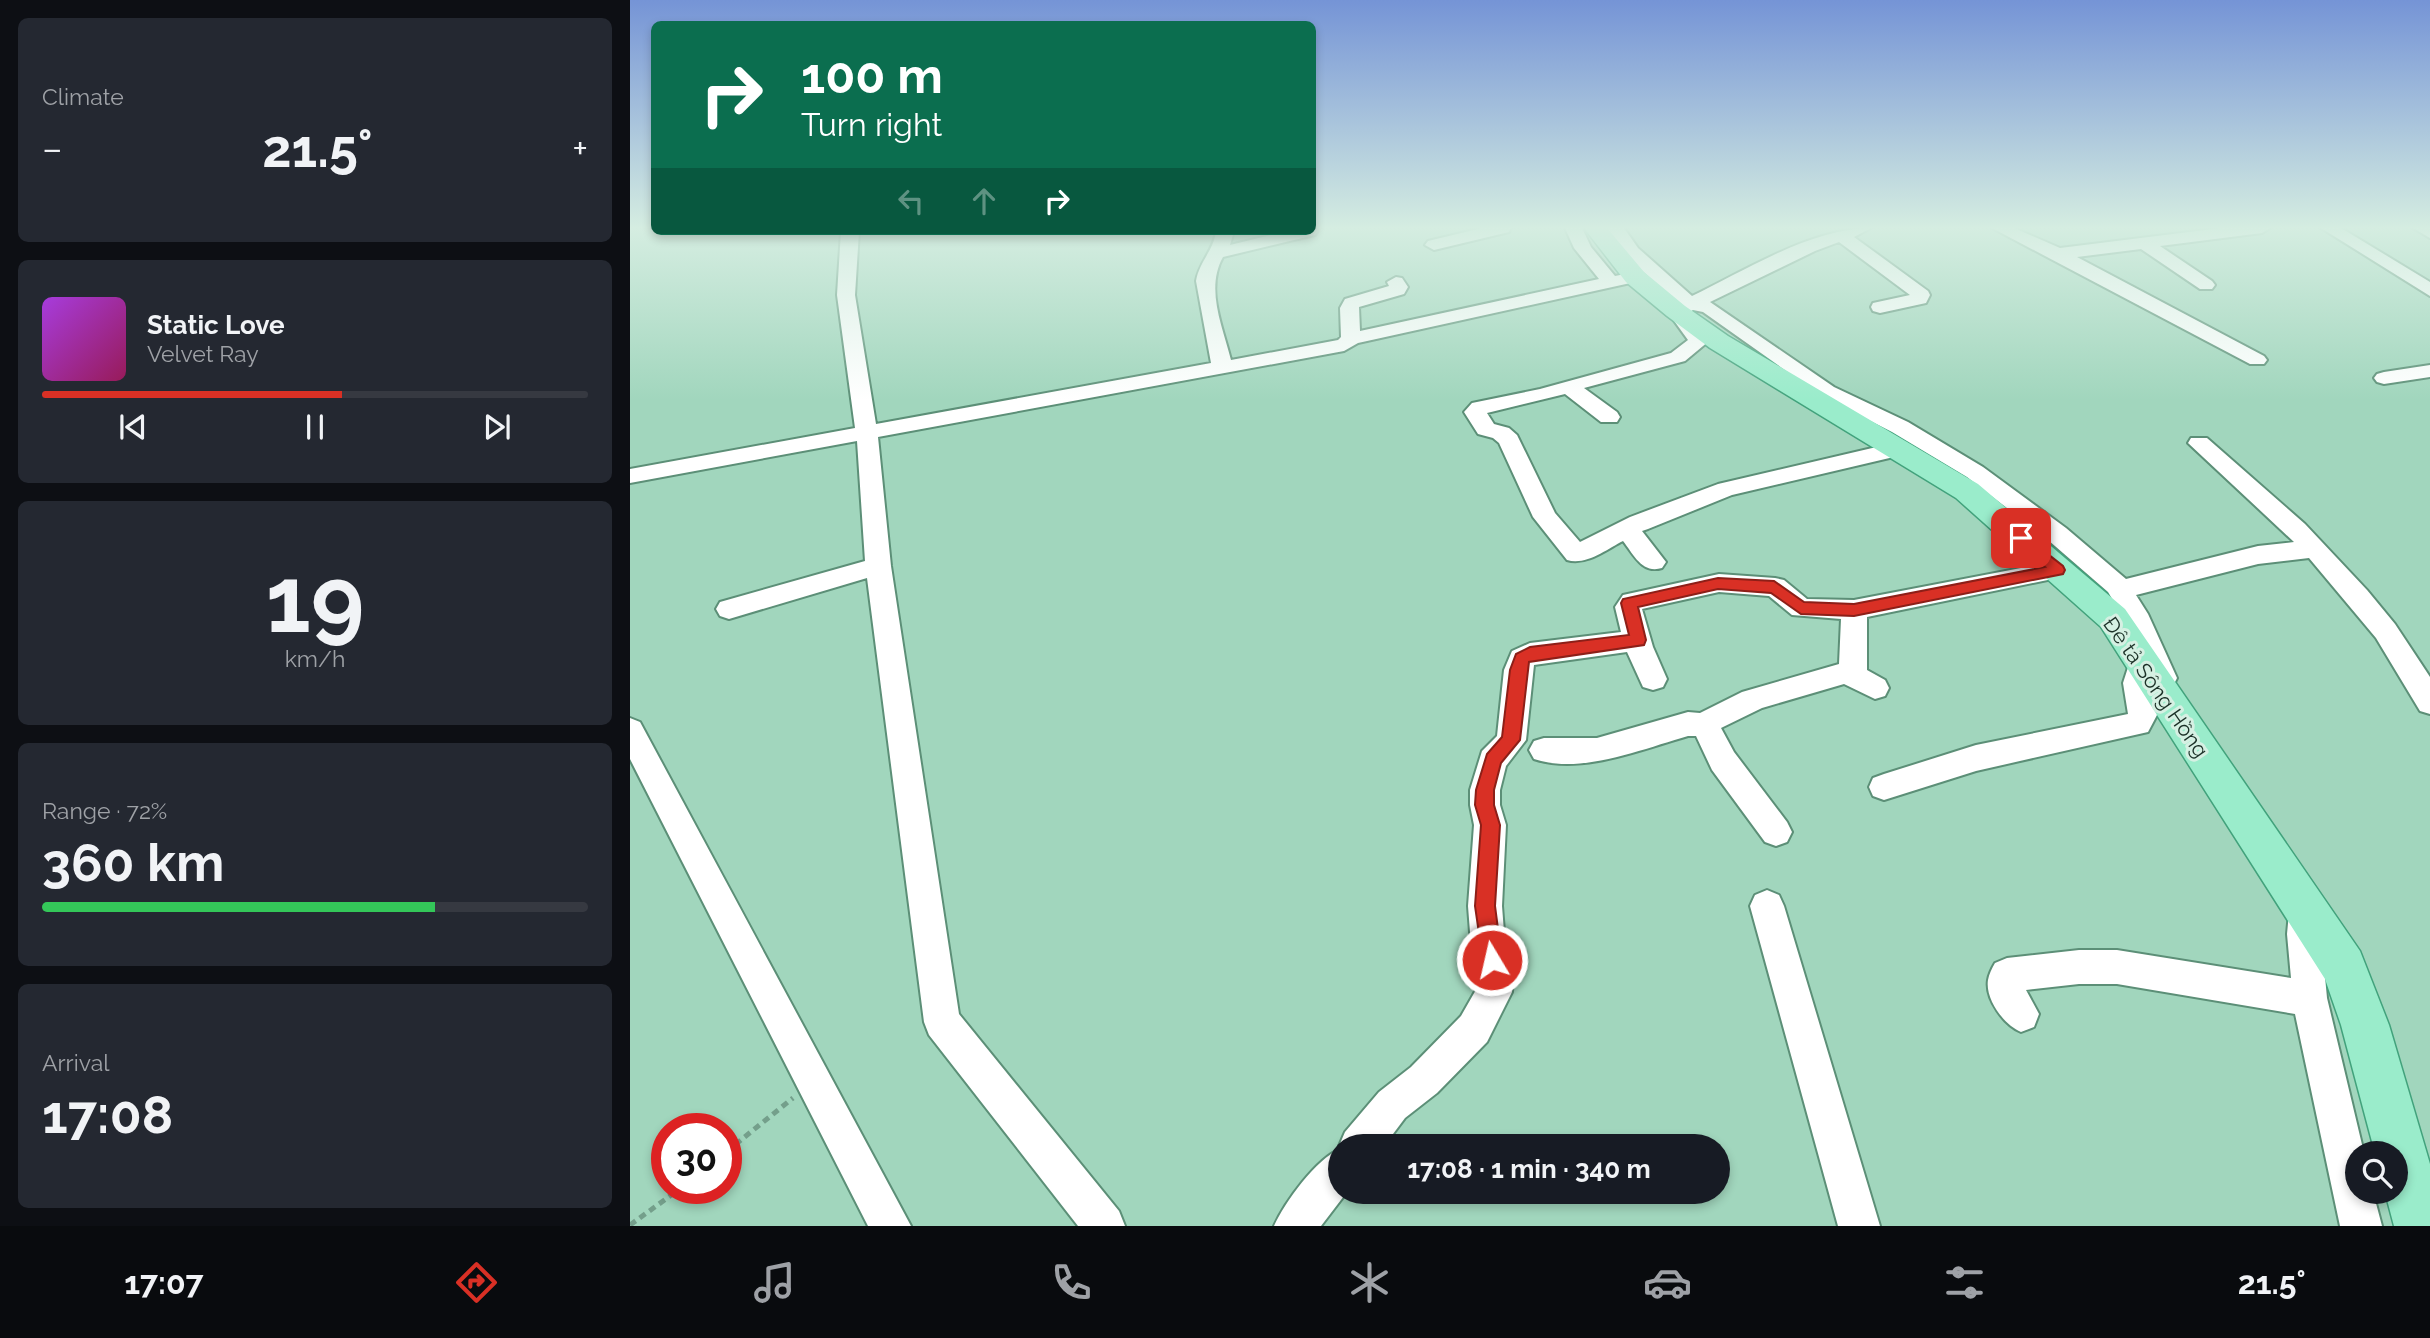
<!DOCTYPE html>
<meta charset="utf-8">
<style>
:root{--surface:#171b24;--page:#242831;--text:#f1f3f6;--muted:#9ea1a6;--line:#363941;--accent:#d93025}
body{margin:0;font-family:Raleway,sans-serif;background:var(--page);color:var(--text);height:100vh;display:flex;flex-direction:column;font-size:26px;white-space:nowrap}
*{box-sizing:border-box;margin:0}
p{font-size:23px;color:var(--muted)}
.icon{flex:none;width:38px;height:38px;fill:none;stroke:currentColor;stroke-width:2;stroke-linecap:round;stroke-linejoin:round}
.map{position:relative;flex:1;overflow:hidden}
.sheet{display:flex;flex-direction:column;gap:18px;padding:18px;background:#0d0f14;width:630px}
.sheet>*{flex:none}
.top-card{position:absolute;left:21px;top:21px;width:665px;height:214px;border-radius:10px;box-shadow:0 4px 10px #0003;background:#0b6e4f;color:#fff;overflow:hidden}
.buttons{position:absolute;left:1715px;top:1141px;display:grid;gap:14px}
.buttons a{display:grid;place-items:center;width:63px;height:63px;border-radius:50%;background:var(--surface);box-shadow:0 4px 10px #0003;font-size:35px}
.speed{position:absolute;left:21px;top:1113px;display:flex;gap:14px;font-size:35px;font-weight:700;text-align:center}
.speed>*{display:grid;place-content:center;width:91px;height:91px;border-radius:50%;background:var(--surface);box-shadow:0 4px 10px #0003;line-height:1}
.speed .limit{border:10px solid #d22;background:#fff;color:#111}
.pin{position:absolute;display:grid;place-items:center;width:60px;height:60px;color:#fff;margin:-30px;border-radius:14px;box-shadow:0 4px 10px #0006}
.me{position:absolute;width:77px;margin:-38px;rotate:351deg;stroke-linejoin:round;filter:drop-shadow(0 0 5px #0008)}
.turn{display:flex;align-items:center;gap:24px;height:147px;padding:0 35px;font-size:32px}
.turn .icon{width:91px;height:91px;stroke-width:2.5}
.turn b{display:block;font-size:49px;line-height:60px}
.lanes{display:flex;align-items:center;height:66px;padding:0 35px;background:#0003;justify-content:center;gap:35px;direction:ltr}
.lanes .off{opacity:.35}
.big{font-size:52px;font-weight:700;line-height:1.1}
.sheet .tile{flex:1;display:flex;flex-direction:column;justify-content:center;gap:10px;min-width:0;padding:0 24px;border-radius:10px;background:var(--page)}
.sheet .dial{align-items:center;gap:0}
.dial b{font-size:91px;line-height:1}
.song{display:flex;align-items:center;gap:21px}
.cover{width:84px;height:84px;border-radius:10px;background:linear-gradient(135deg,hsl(280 70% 55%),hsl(330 70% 35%))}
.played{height:7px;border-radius:4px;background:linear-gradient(90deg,var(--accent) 55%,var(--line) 55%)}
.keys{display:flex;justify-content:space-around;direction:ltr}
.heat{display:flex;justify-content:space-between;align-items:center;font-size:38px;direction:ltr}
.charge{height:10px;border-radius:5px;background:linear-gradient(90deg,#34c759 72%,var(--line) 0)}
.trip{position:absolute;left:698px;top:1134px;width:402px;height:70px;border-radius:35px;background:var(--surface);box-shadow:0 4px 10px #0003;font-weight:700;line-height:70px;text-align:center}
.tabs{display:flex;height:112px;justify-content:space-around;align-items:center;background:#090b0e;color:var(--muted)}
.tabs .icon{width:49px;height:49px}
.tabs .selected{color:var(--accent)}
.tabs b{font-size:32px;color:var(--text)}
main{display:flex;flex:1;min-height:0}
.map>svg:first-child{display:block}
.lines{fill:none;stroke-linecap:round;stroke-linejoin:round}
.minor-casing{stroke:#5c8f77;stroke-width:4}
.major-casing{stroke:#42a27c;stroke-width:3}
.path{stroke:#749f8b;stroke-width:5;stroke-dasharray:7 5;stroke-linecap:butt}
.minor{fill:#fff;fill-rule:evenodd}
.major{fill:#9aeccb;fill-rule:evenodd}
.route{fill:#d93025;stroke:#8d1f18;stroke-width:2}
.labels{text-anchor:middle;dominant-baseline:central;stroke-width:6;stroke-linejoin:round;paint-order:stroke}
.street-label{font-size:21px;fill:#1b3027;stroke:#d6f0e3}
</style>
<main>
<section class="sheet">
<div class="tile"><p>Climate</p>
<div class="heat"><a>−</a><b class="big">21.5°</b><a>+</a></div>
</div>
<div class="tile">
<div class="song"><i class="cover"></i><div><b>Static Love</b><p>Velvet Ray</p></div></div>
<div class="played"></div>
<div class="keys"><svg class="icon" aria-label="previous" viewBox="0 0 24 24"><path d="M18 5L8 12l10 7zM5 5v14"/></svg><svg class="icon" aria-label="pause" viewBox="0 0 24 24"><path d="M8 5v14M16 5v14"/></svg><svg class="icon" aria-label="next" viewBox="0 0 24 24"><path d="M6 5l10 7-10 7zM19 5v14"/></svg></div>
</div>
<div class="tile dial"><b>19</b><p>km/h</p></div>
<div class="tile"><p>Range · 72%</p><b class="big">360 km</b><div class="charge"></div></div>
<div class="tile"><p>Arrival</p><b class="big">17:08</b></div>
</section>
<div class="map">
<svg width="1800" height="1226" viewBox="0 0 1800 1226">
<rect width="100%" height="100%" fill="#a1d6bd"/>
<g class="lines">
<defs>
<path id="minor" d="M682,228L688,231L685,235L593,257C575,289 593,327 601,360L708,340L711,337L710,308L715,299L759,286L757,282L766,277L772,278L778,287L774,294L729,307L730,331L969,279L944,248L935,228H952L961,247L985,276L1005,272L1014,277L1005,282L728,343L714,351L248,437L261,566L329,1014L489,1211L495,1226H448L299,1035L294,1022L237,578L99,619L90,616L86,609L90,602L235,561L227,441L0,483V469L225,428L207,295L211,231H229L225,295L246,424L581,363L566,281C569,262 584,250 586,231H604L600,245L658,231H682Z
M852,228H881L879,232L804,250L795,245L798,241Z
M977,228H994L1008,248L1062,296C1116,270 1182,228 1241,228L1224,237L1298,291L1300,295L1296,303L1250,313L1243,311L1241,307L1243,303L1280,295L1209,242L1185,251L1080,302L1204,387L1278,422L1353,467L1436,528L1496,579L1628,546L1664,542L1558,443L1561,438H1577L1675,524L1737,590L1765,624L1800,677V714L1790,711L1746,638L1679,558L1628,564L1506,595L1518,614L1547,678L1543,686L1533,689L1523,686L1521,682L1527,715L1518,732L1346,771L1254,800L1243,796L1239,787L1243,778L1254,774L1346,745L1498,714L1493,683L1502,655L1509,653L1493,617L1478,592L1418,540L1337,477L1262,432L1190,395L1073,312L1063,310L1057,313L1079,341L1055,361L954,388L987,412L990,417L987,422H971L935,394L857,413L864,424L879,428L887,435L925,513L950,542L1000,517L1088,484L1268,442L1276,444L1279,449L1276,454L1268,456L1102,495L1018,529L1012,531L1036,562L1032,568C1012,574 1004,555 993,541C977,549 956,566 937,560L903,517L869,443L863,438L848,434L834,412L842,403L910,389L1041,353L1058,340L1037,311L1048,303L996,256Z
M1362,228H1384L1430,248L1591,228H1640L1632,233L1530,246L1582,281L1585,285L1582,289H1570L1511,249L1447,257L1634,356L1637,360L1634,364H1620Z
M1691,228H1711L1800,282V296Z
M1783,228H1800V238Z
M1800,365V377L1754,384L1747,382L1744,378L1747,374L1754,372Z
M1428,561L1437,564L1441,570L1437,576L1237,617V670L1255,680L1259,688L1255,696L1245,699L1214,684L1132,708L1091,728L1104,752L1157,822L1162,832L1157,842L1146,846L1135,842L1082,770L1066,736H1058C1012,749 951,775 904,759L899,750L904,741L914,738H967L1058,712L1070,713L1112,692L1209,664L1211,619L1162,615L1139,596L1089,592L1012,609L1023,647L1037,679L1033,687L1023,690L1013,687L997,652L904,665L896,740L876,766L870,790V805L876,825L872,906L875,945L883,975L882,992L857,1042L807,1093L775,1118L754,1146H710V1149L709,1146L715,1132L749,1092L781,1067L831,1016L847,988L849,975L841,945L838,906L844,825L840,805V790L852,751L867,736L874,670L882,651L900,643L991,632L985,607L993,595L1089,574L1145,578L1154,580L1177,599L1224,600Z
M0,718L10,722L281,1226H238L0,759Z
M1137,890L1149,895L1154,906L1250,1226H1208L1120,906L1125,895Z
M1676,897L1688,902L1693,913L1691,934L1697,998L1734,1153H1727V1192H1743L1752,1226H1710L1665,1014L1487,984H1449L1396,990L1409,1014L1404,1027L1391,1032C1374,1025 1355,999 1358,980C1359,974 1362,968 1365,963L1377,958L1449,950H1487L1661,978L1657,934L1659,913L1664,902Z
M710,1149V1192H717L691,1226H644C655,1202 686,1159 710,1149Z"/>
<path id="major" d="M954,228H977L1014,272L1055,306L1098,336L1348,484L1495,609L1730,951L1759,1025L1800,1164V1226H1764L1755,1192H1766V1153H1745L1711,1025L1695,979L1471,627L1326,498L1080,348L1037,316L996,282Z"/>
</defs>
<use href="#minor" class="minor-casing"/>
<use href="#major" class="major-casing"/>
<path class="path" d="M96,1152L163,1098
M0,1225L51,1188"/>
<use href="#minor" class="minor"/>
<use href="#major" class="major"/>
</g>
<linearGradient id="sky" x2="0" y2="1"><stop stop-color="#7594d6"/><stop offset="0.57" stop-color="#d5ede1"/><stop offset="1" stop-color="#d5ede1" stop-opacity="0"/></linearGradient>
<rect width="1800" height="400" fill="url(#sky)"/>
<path class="route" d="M1391,533L1433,566L1435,570L1433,574L1224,616L1171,614L1141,593L1088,589L1008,607L1016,640L1014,645L899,662L890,740L871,763L864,790V805L870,825L865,906L872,960L869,968L862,971L854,968L845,906L851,825L845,805L846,790L857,754L872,737L880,670L886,654L900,647L999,635L991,603L993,599L1088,578L1144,581L1174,602L1224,604L1415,567L1386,542L1384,538L1386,535Z"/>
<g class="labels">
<g class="street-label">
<text transform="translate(1526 687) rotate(55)">Đê tả Sông Hồng</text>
</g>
</g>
</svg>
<div class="buttons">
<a><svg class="icon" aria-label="search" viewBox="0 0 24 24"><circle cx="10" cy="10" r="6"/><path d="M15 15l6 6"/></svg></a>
</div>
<div class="speed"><div class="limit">30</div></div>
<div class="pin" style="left:1391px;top:538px;background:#d93025"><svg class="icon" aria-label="arrive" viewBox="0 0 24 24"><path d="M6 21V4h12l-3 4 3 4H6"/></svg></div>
<svg class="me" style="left:862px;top:960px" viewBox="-20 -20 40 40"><circle r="17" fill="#d93025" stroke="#fff" stroke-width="3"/><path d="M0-11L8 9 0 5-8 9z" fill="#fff"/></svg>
<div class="trip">17:08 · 1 min · 340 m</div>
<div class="top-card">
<div class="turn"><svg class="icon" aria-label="right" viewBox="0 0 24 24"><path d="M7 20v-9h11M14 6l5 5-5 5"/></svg><div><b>100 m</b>Turn right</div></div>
<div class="lanes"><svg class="icon off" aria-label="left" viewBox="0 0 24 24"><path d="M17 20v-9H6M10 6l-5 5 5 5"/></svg><svg class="icon off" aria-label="ahead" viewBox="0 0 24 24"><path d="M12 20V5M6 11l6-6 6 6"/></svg><svg class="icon" aria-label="right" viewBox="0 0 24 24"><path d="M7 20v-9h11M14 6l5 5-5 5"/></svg></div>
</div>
</div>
</main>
<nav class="tabs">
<b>17:07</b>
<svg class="icon selected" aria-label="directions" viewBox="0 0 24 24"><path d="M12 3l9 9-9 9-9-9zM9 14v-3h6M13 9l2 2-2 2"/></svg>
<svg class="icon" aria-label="music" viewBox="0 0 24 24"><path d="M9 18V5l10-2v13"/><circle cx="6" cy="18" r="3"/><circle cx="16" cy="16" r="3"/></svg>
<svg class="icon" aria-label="phone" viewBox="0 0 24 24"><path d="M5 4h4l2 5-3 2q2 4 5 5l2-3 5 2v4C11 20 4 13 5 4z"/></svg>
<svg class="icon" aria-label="climate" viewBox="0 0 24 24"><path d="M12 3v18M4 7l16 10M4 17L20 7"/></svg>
<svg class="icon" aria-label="car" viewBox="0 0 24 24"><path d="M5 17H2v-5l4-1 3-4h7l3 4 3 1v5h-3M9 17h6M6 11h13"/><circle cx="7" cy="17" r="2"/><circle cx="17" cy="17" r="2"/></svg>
<svg class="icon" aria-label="filters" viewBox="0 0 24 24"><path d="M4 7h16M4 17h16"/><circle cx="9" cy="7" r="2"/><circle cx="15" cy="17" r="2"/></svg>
<b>21.5°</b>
</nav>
